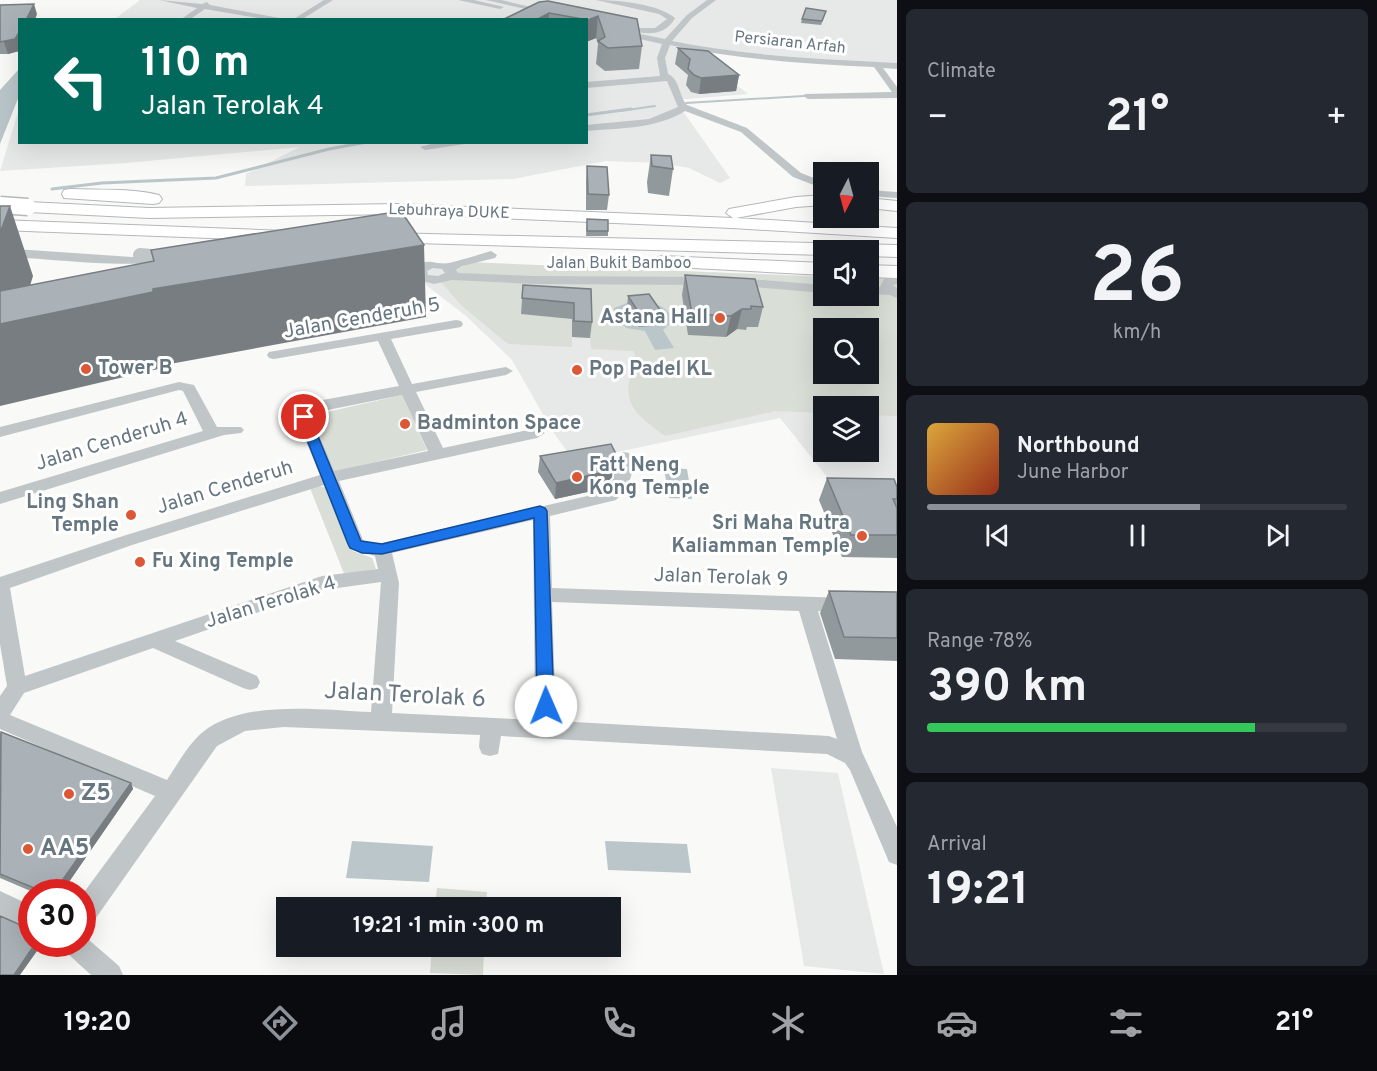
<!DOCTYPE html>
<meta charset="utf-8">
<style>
:root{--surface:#171b24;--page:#242831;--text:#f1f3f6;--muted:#9ea1a6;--line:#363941;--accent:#8c9099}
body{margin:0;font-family:Overpass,sans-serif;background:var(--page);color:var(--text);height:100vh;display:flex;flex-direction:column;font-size:22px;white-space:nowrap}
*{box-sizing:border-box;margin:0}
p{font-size:20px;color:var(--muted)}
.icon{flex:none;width:33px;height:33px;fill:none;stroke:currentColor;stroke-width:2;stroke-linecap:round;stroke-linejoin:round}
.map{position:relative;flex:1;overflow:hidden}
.details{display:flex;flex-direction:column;gap:9px;padding:9px;background:#0d0f14;width:480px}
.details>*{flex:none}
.top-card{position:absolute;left:18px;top:18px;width:570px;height:126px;border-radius:0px;box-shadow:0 6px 24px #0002;background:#00695c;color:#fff;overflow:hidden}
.needle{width:39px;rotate:186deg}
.buttons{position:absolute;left:813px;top:162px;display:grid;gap:12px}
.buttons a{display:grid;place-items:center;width:66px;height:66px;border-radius:0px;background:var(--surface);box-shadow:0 6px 24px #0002;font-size:30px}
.speed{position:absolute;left:18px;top:879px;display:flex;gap:12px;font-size:30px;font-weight:700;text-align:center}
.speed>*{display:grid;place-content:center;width:78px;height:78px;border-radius:50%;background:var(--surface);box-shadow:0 6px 24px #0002;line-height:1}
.speed .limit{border:9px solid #d22;background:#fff;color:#111}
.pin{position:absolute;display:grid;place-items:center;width:51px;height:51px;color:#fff;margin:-26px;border:3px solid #fff;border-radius:50%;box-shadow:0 2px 6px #0007}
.me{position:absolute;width:66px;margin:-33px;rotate:359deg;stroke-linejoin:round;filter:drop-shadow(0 0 4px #0008)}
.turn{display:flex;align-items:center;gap:21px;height:126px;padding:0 24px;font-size:27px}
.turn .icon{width:78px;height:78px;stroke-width:2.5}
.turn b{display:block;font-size:42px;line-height:51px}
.big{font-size:45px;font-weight:700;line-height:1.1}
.details .tile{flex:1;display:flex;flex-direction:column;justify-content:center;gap:9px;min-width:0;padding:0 21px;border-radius:9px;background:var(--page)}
.details .dial{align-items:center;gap:0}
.dial b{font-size:78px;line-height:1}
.song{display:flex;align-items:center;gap:18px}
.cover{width:72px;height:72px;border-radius:9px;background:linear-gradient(135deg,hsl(40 70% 55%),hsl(10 70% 35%))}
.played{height:6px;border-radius:3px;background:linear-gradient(90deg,var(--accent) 65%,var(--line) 65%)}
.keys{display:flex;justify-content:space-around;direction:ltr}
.heat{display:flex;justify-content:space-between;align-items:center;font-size:33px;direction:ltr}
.charge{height:9px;border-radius:4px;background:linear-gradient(90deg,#34c759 78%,var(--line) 0)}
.trip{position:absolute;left:276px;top:897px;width:345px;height:60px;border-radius:0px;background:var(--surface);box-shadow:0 6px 24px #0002;font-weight:700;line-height:60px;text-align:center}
.dock{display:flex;height:96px;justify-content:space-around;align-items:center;background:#090b0e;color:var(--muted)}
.dock .icon{width:42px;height:42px}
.dock .current{color:var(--accent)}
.dock b{font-size:27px;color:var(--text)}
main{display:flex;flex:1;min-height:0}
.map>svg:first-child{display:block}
.built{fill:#e7e8e8;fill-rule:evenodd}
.green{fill:#d9ded6;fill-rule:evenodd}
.water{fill:#bac6ca}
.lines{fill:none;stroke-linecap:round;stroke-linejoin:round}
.stream-far1{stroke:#bac6ca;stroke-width:2}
.stream{stroke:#bac6ca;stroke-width:3}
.highway-casing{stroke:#b4b8bb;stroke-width:2}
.minor{fill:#c0c5c8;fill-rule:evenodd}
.highway{fill:#fff;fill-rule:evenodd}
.highway-bridge-casing{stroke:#b4b8bb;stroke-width:19;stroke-linecap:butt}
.minor-bridge{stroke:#c0c5c8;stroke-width:14}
.highway-bridge{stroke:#fff;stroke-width:16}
.wall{fill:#92999d}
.shaded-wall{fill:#777d80}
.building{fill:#aab2b7;stroke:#777d80;stroke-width:1.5}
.route{fill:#1a73e8;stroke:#114b97;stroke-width:1.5}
.poi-dot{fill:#db5736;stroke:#fff;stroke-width:2}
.labels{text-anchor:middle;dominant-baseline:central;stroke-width:6;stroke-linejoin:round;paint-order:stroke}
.far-street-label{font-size:16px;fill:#667680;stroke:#fff}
.poi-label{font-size:20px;font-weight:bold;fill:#667680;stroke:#fff;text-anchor:start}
.street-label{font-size:20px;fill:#667680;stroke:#fff}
.near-street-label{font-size:24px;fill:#667680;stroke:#fff}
.near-poi-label{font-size:24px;font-weight:bold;fill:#667680;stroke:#fff;text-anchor:start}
</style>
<main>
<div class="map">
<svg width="897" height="975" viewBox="0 0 897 975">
<rect width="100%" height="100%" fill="#f9f9f7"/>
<path class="built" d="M140,0H897V64L828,61L686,46L748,94L675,100L730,178L720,183L689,168L661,163L606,161L513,179L245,186L246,174L300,147L126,163L0,171L19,109L20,142H586V20L115,19Z
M408,262L823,276L824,296H868L869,278L897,279V500L839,492L780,418L574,461L553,432L512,360L466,316L417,278ZM824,328H868V374H824ZM824,406H868V452H824Z
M771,768L838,773L884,974L804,966Z"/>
<path class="green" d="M468,262L823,277L824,296H868L869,278H877L869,274L897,279V416L869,415L868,406H824L823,413L775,411L665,436C634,413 619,403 635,362L641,359L635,357L634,351L591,349L590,338L572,337V347L508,344L462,306L440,281L451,275ZM824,328H868V374H824Z
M402,395L427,450L333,472L314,418V415Z
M319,486L327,488L353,551L372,558L376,569L345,576L310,488Z
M437,888L487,892L486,907H435Z
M432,947H484L483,975L430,973Z"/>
<path class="water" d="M19,69V96L0,144V90Z
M632,301C647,302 672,303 671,323L663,330L674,348L655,350L645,331L627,328L614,319V308Z
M664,468L687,469L692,499L669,498Z
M352,841L433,846L429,882L346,878Z
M605,841L687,844L691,873L608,870Z"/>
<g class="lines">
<path class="stream-far1" d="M686,103L804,96
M620,111L655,106"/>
<path class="stream" d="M586,115L631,109
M52,189L102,183L216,178L329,149L367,142"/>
<defs>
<path id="highway" d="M70,189C99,190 130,188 159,195L162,199L159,203L153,204L64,198L62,194L64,190Z
M824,195V205L796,207L736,218L897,228V238L732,228L399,214L149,218L28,212L22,211L19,207L22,203L28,202L149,208L399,204L733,218L726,213L729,209L796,197Z
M868,198L897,201V211L868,208Z
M0,220L288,231L294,232L297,236L294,240L288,241L0,230Z
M387,233L897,245V257L868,256V250H824V255L381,242L378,238L381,234Z
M662,256L824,263V275L655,266L653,262L655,258Z
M868,265L897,266V278L868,277Z"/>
</defs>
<use href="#highway" class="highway-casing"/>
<path class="minor" d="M159,0L202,4L207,2L210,5L290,20H270L205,9L189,20H180L197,8Z
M324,0H333L301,20H292Z
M458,0H474L504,7L500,9Z
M486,0H501L552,12L548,14Z
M596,0C617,0 659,4 675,18C667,33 653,35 638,32H635V28H655L667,19L659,14Z
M707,0H716L692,18L672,41C745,56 822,59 897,63V69L883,68L897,87V98L808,99L803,96L805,94L892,92L874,67C806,64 736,59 670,45L665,58L668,74C680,79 679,97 687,105L747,128L801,173L824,182V189L793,177L741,132L685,111C656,129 620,128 586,131V125L649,119L678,107L667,81L586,88V82L660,76L657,58L662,44L586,27V23L665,39L687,15Z
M439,142H478L425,150L420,147Z
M868,190L897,192V198L868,196Z
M0,248L132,257L158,255L164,259C150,271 26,257 0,256Z
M491,251L497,255L495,258L462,266L456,270L458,273L534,276L706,277L712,281L706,285L534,284L452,280L434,284L418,280L414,269C428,255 435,266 449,263C463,260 477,255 491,251ZM433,268L442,269L445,273L438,276L428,275L427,271Z
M897,276V284L893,285L897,288V298L890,295L868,294V286L880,287L884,279Z
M735,278L824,285V293L731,285L729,282Z
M456,320L461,321L463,324L461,327L391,339L412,384L506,367L513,371L506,375L416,392L443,448L537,428L545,433L537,438L339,481L363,540L372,544L382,543L605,492L614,478L615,457L623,452L629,453C638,470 628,488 616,500L550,516L552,588L846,598L853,600L855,605L853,610L846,612L818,611L862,752L897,827V865L889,862L850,770L845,763L827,754L501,736L498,754L490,756L482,754L479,747L480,735L284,727L245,731L217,746L91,925L82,928V895L155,796L0,729V696L7,686L0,644V577L120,537L320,475L296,417L301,408L312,402L399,386L378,341L274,359L269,358L267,355L269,352ZM402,395L428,451L334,471L312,417L313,413ZM324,485L350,548L375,556L378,569L322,576L25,676L10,588L132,545ZM533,520L535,720L392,713L399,583L392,553ZM381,582L371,712C322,710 244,699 203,732C189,743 177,765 167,780L10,715L24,693L153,648L243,688L250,690L257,688L260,682L257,676L175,641L323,590ZM552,602L799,611L837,739L829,736L556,721Z
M179,382L194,385L217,427H241L244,430L241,433L224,435L0,504V492L203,431L183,391L179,390L0,437V427Z
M0,891L32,906V931L0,916Z
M82,934L119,966L123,975H91L67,953L64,944H82Z"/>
<use href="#highway" class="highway"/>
<defs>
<path id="highway-bridge" d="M0,205L28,207"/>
</defs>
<use href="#highway-bridge" class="highway-bridge-casing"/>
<path class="minor-bridge" d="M140,255L175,258"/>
<use href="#highway-bridge" class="highway-bridge"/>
</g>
<path class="wall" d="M539,2L637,19L642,46L639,69L605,71L596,64L598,44L596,38L586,42V20H502Z
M0,5L37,14L20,20V49L19,51L8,54H0Z
M826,11L821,25L801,23L802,19Z
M678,48L739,75L736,91L699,94L691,92L686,85L688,75L675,64Z
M651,155L673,169L669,196L648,193L647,182Z
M587,166L609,195L607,210H586V181Z
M587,219L608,231V236H586Z
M685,275L763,307L758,327H747L746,330L737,329L726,337L688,335L682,295Z
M523,285L591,289L592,322L590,338L572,337V319L521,314Z
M628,296L663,314L661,325L639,327L627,307Z
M540,456L612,477L601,489L555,499L538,472Z
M827,478L897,487V558L842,557L819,500Z
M829,591L897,592V661L835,659L820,613Z
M0,733L131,783L133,789L62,892H33L0,878Z"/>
<path class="shaded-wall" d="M34,4L37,14L35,20H26Z
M549,13V20H536Z
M598,16L596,38L586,42L588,20Z
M20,31V49L19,51L8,54L4,42Z
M739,75L736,91L699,94L701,78Z
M10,206L33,276L20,319L153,289L424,245L426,317L170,364L171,366L0,406V233Z
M742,309L737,329L726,337L731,316Z
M614,461L612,477L601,489L555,499L556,483Z
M131,783L133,789L62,892H54Z
M35,944H42L20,975H14Z"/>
<path class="building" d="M548,1L637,19L642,46L608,48L598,41L605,37L598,16L588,20L549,13L536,20H502L539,2Z
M34,4L26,20H20V31L15,39L0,42V5Z
M806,8L826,11L822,21L802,19Z
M678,48L708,51L739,75L701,78L694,75L688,69L690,59Z
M651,155L671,156L673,169L652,166Z
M587,166L607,167L609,195L588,194Z
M0,206H10L0,233Z
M401,211L424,245L153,289V292L0,324V291L154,261L151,250Z
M587,219L608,220V231H587Z
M685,275L755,279L763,307L751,306V309H742L731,316L692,314Z
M523,285L591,289L592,322L574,321V303L522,298Z
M649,294L663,314L641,316L628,296Z
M611,444L615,452L614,461L604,472L556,483L540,456Z
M827,478L894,479L897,487V499H893L897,508V535H851Z
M829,591L897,592V638L844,637Z
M1,732L131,783L54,892H44L0,874Z
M0,916L32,930V944H35L14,975H0Z"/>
<path class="route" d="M304,413L310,417L361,541L382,544L540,506L545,508L547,511L554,706L552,711L546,713L540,711L537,706L534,518L382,554L362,553L350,548L348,544L298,417Z"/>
<g class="poi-dot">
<circle cx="720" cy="318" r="6"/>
<circle cx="86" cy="369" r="6"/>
<circle cx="577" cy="370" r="6"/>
<circle cx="405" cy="424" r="6"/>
<circle cx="577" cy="477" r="6"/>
<circle cx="131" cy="515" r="6"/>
<circle cx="862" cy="536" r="6"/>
<circle cx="140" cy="562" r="6"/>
<circle cx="69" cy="794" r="6"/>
<circle cx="28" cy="849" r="6"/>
</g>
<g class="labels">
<g class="far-street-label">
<text transform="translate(790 43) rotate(6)">Persiaran Arfah</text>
<text transform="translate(449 212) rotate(2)">Lebuhraya DUKE</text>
<text x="619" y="264">Jalan Bukit Bamboo</text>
</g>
<g class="poi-label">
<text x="708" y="318" text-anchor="end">Astana Hall</text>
<text x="98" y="369">Tower B</text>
<text x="589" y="370">Pop Padel KL</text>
<text x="417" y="424">Badminton Space</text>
<text x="589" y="466">Fatt Neng<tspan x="589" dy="23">Kong Temple</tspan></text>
<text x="119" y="503" text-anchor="end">Ling Shan<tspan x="119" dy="23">Temple</tspan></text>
<text x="850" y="524" text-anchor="end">Sri Maha Rutra<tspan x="850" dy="23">Kaliamman Temple</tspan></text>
<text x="152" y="562">Fu Xing Temple</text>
</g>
<g class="street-label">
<text transform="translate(362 319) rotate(-10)">Jalan Cenderuh 5</text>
<text transform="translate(112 442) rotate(-17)">Jalan Cenderuh 4</text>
<text transform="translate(225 488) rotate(-17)">Jalan Cenderuh</text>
<text transform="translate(721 578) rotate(2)">Jalan Terolak 9</text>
<text transform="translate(271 603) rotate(-17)">Jalan Terolak 4</text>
</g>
<g class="near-street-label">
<text transform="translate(405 696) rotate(3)">Jalan Terolak 6</text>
</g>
<g class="near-poi-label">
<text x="81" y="794">Z5</text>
<text x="40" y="849">AA5</text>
</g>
</g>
</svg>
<div class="buttons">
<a><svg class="needle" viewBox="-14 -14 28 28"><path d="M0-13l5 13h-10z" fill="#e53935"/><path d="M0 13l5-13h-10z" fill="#9ea1a6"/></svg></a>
<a><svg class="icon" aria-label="sound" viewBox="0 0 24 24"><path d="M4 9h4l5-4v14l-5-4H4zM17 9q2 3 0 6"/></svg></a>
<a><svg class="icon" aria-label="search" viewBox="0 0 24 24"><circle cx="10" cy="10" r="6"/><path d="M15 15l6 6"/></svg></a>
<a><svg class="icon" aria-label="layers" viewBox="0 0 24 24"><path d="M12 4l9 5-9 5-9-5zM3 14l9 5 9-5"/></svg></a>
</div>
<div class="speed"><div class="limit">30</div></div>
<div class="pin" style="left:304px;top:417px;background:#d93025"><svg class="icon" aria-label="arrive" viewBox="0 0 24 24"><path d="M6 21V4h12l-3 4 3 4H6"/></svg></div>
<svg class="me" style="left:546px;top:706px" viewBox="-20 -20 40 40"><circle r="19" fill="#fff"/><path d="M0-13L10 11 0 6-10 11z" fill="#1a73e8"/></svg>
<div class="trip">19:21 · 1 min · 300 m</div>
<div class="top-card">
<div class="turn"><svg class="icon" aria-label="left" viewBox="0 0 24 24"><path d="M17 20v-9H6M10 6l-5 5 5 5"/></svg><div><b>110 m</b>Jalan Terolak 4</div></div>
</div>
</div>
<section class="details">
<div class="tile"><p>Climate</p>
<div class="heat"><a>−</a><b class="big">21°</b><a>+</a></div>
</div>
<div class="tile dial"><b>26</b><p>km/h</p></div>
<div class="tile">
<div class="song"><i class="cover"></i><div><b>Northbound</b><p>June Harbor</p></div></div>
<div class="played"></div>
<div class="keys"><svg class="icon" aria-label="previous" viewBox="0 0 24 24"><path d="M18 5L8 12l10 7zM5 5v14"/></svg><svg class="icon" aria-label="pause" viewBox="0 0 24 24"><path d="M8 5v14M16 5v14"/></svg><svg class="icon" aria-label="next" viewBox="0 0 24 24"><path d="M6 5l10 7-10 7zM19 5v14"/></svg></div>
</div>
<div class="tile"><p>Range · 78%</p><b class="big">390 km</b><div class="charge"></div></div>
<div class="tile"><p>Arrival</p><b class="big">19:21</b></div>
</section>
</main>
<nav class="dock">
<b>19:20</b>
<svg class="icon current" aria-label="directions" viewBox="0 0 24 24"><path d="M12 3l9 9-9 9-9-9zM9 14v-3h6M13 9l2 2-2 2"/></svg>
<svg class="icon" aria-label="music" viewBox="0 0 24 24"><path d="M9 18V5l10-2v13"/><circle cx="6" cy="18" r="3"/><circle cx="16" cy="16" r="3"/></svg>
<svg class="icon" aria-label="phone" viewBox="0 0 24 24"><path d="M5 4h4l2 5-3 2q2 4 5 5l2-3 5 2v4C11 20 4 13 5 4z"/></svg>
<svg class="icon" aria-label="climate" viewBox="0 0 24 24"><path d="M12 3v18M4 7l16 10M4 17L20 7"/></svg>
<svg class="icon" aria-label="car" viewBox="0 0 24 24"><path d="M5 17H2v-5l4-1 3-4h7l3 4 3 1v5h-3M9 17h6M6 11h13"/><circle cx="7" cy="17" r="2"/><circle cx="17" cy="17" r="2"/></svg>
<svg class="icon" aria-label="filters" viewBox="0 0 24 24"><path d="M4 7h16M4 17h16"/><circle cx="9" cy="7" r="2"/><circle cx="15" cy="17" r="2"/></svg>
<b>21°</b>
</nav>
